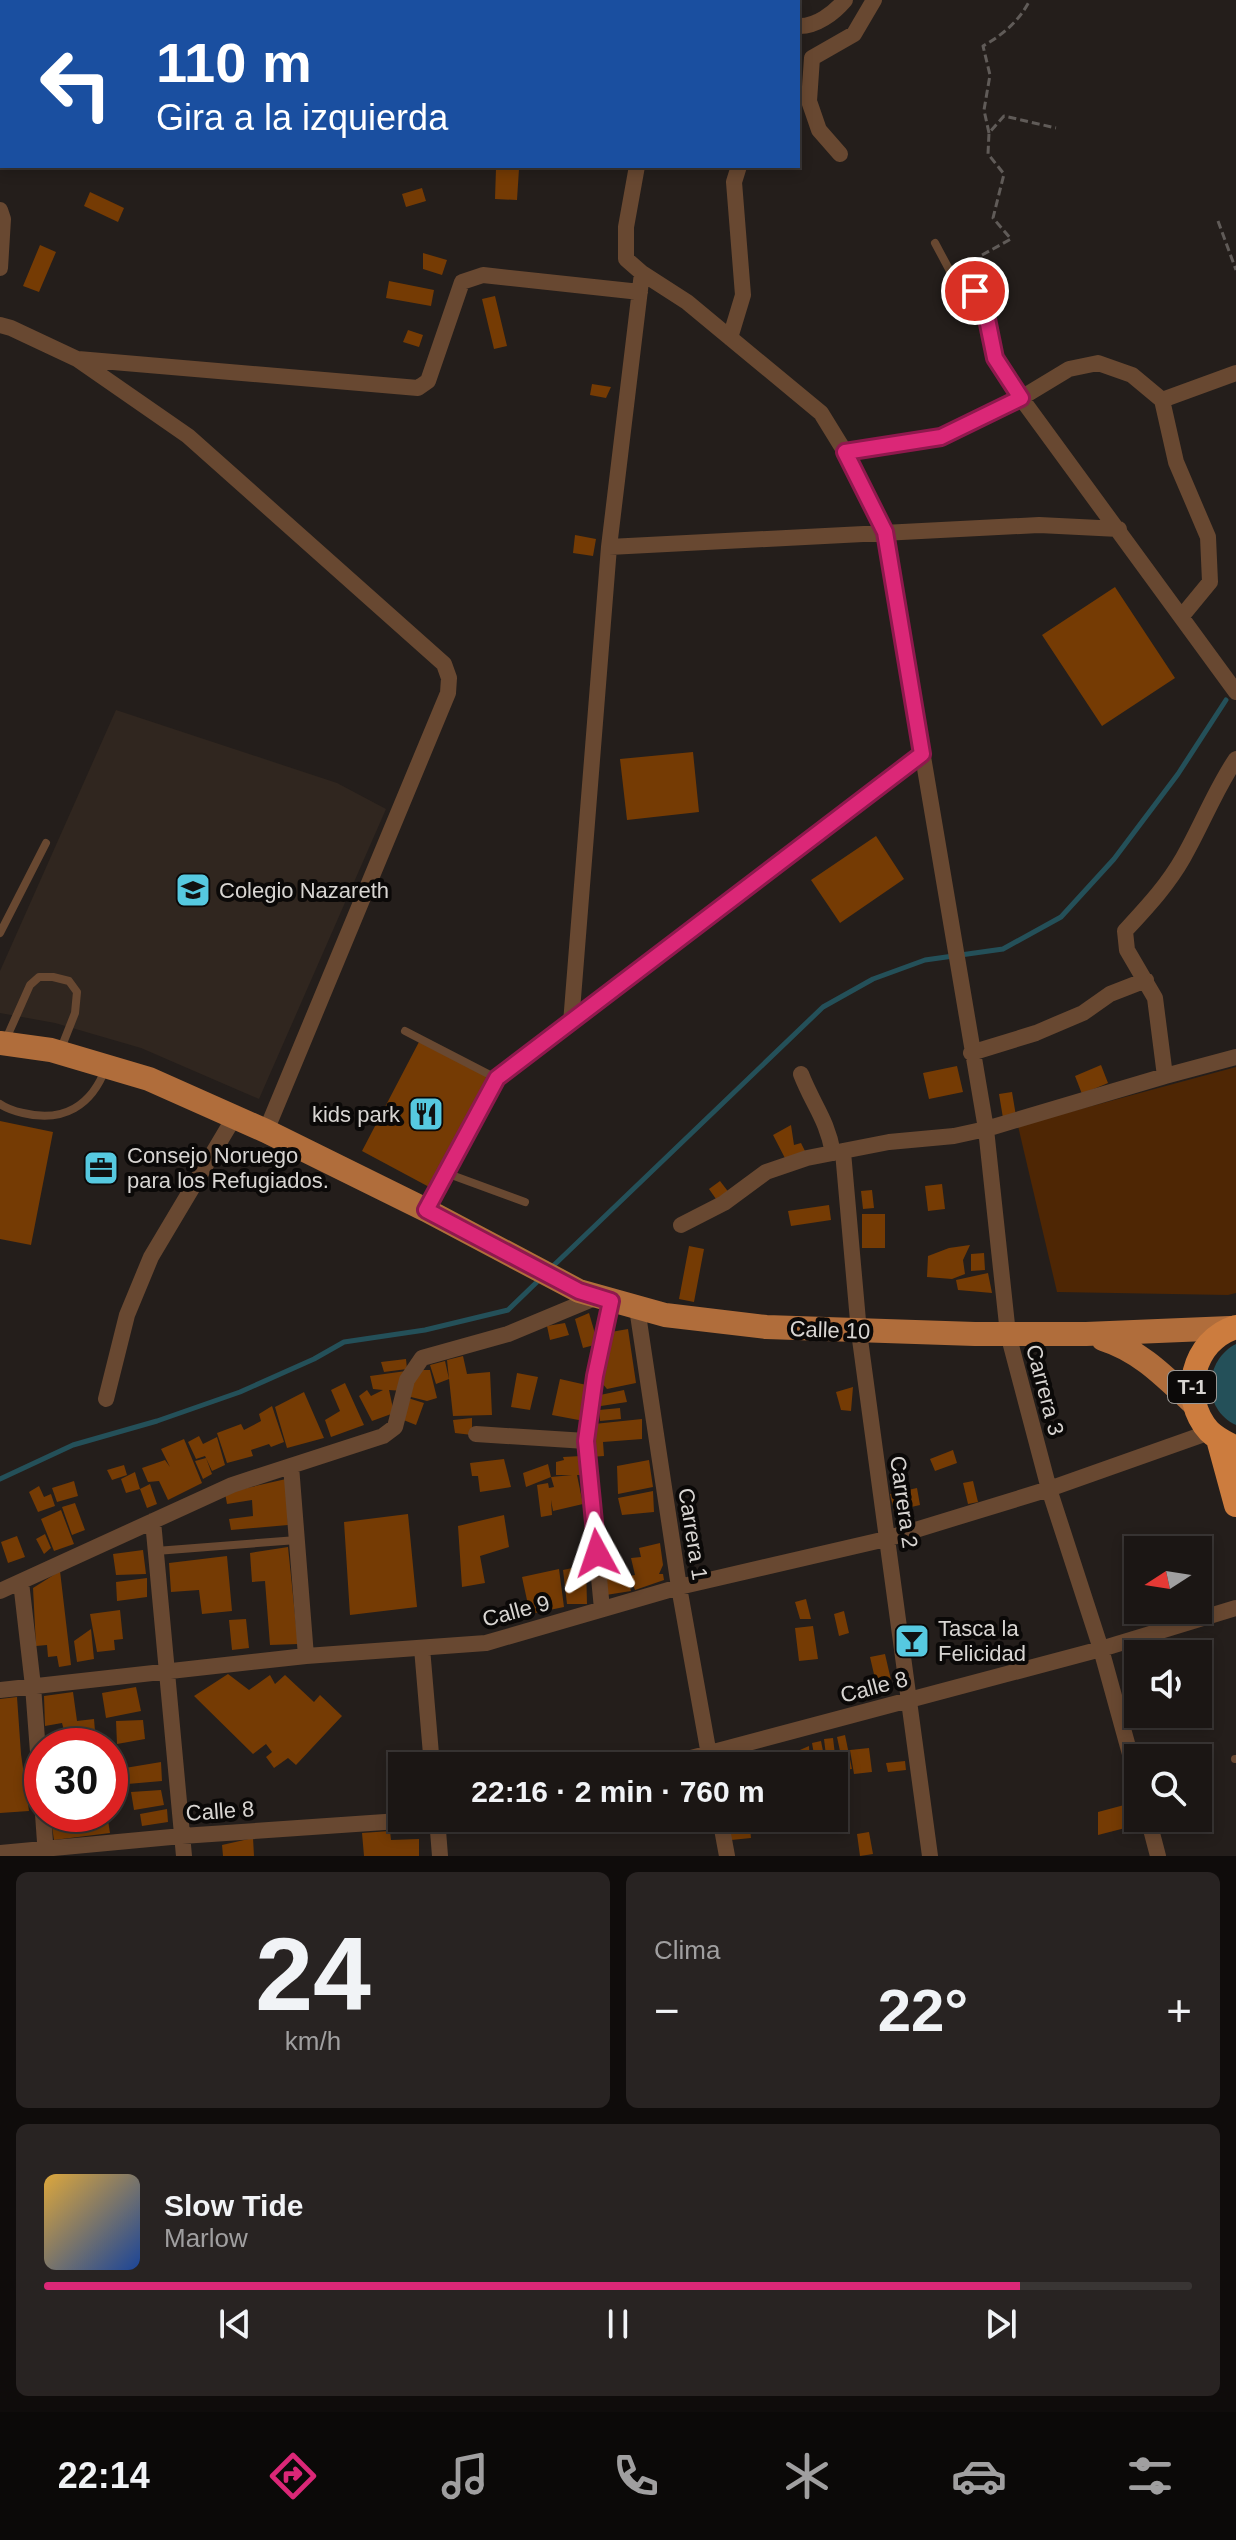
<!DOCTYPE html>
<html lang="es">
<meta charset="utf-8">
<style>
:root{--surface:#1b1614;--page:#282322;--text:#f1f3f6;--muted:#a09fa0;--line:#393534;--accent:#db2777}
body{margin:0;font-family:Arial,sans-serif;background:var(--page);color:var(--text);height:100vh;display:flex;flex-direction:column;font-size:30px;white-space:nowrap}
*{box-sizing:border-box;margin:0}
p{font-size:26px;color:var(--muted)}
.icon{flex:none;width:44px;height:44px;fill:none;stroke:currentColor;stroke-width:2;stroke-linecap:round;stroke-linejoin:round}
.map{position:relative;height:1856px;overflow:hidden}
.panel{display:flex;flex-direction:column;gap:16px;padding:16px;background:#0f0c0b;flex:1}
.panel>*{flex:none}
.hud{position:absolute;left:0px;top:0px;width:800px;height:168px;box-shadow:0 4px 12px #0003,0 0 0 2px var(--line);background:#1a4fa0;color:#fff;overflow:hidden}
.needle{width:52px;rotate:258deg}
.fabs{position:absolute;left:1124px;top:1536px;display:grid;gap:16px}
.fabs a{display:grid;place-items:center;width:88px;height:88px;border-radius:0px;background:var(--surface);box-shadow:0 4px 12px #0003,0 0 0 2px var(--line);font-size:40px}
.speed{position:absolute;left:24px;top:1728px;display:flex;gap:16px;font-size:40px;font-weight:700;text-align:center}
.speed>*{display:grid;place-content:center;width:104px;height:104px;border-radius:50%;background:var(--surface);box-shadow:0 4px 12px #0003,0 0 0 2px var(--line);line-height:1}
.speed .limit{border:12px solid #d22;background:#fff;color:#111}
.pin{position:absolute;display:grid;place-items:center;width:68px;height:68px;color:#fff;margin:-34px;border:4px solid #fff;border-radius:50%;box-shadow:0 2px 8px #0007}
.me{position:absolute;width:88px;margin:-44px;rotate:355deg;stroke-linejoin:round;filter:drop-shadow(0 0 6px #0008)}
.turn{display:flex;align-items:center;gap:28px;height:168px;padding:0 24px;font-size:36px}
.turn .icon{width:104px;height:104px;stroke-width:2.5}
.turn b{display:block;font-size:56px;line-height:68px}
.big{font-size:60px;font-weight:700;line-height:1.1}
.panel .tile{flex:1;display:flex;flex-direction:column;justify-content:center;gap:12px;min-width:0;padding:0 28px;border-radius:12px;background:var(--page)}
.panel .dial{align-items:center;gap:0}
.dial b{font-size:104px;line-height:1}
.song{display:flex;align-items:center;gap:24px}
.cover{width:96px;height:96px;border-radius:12px;background:linear-gradient(135deg,hsl(40 70% 55%),hsl(220 70% 35%))}
.played{height:8px;border-radius:4px;background:linear-gradient(90deg,var(--accent) 85%,var(--line) 85%)}
.keys{display:flex;justify-content:space-around;direction:ltr}
.heat{display:flex;justify-content:space-between;align-items:center;font-size:44px;direction:ltr}
.panel .tiles{flex:1;display:grid;gap:16px;grid-template-columns:1fr 1fr}
.tile:last-child{grid-column:span 2}
.trip{position:absolute;left:388px;top:1752px;width:460px;height:80px;border-radius:0px;background:var(--surface);box-shadow:0 4px 12px #0003,0 0 0 2px var(--line);font-weight:700;line-height:80px;text-align:center}
.menu{display:flex;height:128px;justify-content:space-around;align-items:center;background:#0b0908;color:var(--muted)}
.menu .icon{width:56px;height:56px}
.menu .selected{color:var(--accent)}
.menu b{font-size:36px;color:var(--text)}
.map>svg:first-child{display:block}
.built{fill:#30261f}
.green{fill:#4e2604}
.water{fill:#245059}
.lines{fill:none;stroke-linecap:round;stroke-linejoin:round}
.stream{stroke:#245059;stroke-width:5}
.building{fill:#753b04}
.path{stroke:#605b58;stroke-width:3;stroke-dasharray:8 4;stroke-linecap:butt}
.lane{stroke:#684831;stroke-width:8}
.street{stroke:#684831;stroke-width:16}
.primary{stroke:#b06d3b;stroke-width:24}
.highway{stroke:#cc7c3e;stroke-width:24}
.route-casing{stroke:#8e194d;stroke-width:20}
.route{stroke:#db2777;stroke-width:14}
.labels{text-anchor:middle;dominant-baseline:central;stroke-width:8;stroke-linejoin:round;paint-order:stroke}
.shield{fill:#0b0908;stroke:#9a9895;stroke-width:2}
.shield-label{font-size:20px;font-weight:bold;fill:#d8d5d2}
.poi-label{font-size:22px;fill:#d8d5d2;stroke:#0b0908;text-anchor:start}
.street-label{font-size:22px;fill:#d8d5d2;stroke:#0b0908}
</style>
<div class="map">
<svg width="1236" height="1856" viewBox="0 0 1236 1856">
<rect width="100%" height="100%" fill="#241e1b"/>
<path class="built" d="M116,710L337,783L386,809L259,1099L141,1048L55,1023L0,1013V971Z"/>
<path class="green" d="M1236,1067V1293L1228,1295L1057,1292L1018,1126Z"/>
<path class="water" d="M1236,1344V1425C1201,1409 1204,1360 1236,1344Z"/>
<g class="lines">
<path class="stream" d="M552,1267L823,1007L873,979L925,960L1003,949L1061,917L1114,859L1178,774L1226,700
M0,1479L73,1445L157,1421L240,1392L314,1359L344,1342L425,1330L508,1310L539,1280"/>
</g>
<path class="building" d="M496,168L519,169L517,200L495,199Z
M422,188L426,201L406,207L402,194Z
M90,192L124,208L118,222L84,206Z
M40,245L56,252L39,292L23,286Z
M423,253L447,260L442,275L423,269Z
M389,281L434,290L431,306L386,298Z
M495,296L507,346L494,349L482,299Z
M408,330L423,335L419,347L403,342Z
M592,384L611,387L606,398L590,395Z
M575,535L596,539L593,556L573,553Z
M1115,587L1175,678L1102,726L1042,635Z
M693,752L699,812L627,820L620,759Z
M876,836L904,879L840,923L811,880Z
M420,1040L489,1076L431,1188L362,1151Z
M1101,1065L1108,1083L1082,1094L1075,1076Z
M957,1066L963,1092L929,1099L923,1073Z
M1012,1092L1016,1116L1003,1118L999,1094Z
M0,1121L53,1132L31,1245L0,1239Z
M791,1125L794,1145L801,1143L807,1155L788,1164L773,1135Z
M720,1181L730,1194L716,1199L709,1189Z
M942,1184L945,1209L928,1211L925,1186Z
M872,1190L874,1208L863,1209L861,1191Z
M829,1205L831,1220L791,1226L788,1211Z
M862,1214H885V1248H862Z
M970,1245L963,1260L965,1274L952,1279L927,1277L928,1256L949,1248Z
M689,1246L704,1249L694,1302L679,1299Z
M984,1253L985,1270L971,1271V1254Z
M988,1273L992,1293L958,1290L956,1280Z
M589,1313L598,1344L583,1348L575,1319Z
M565,1323L569,1335L550,1340L547,1326Z
M628,1329L636,1383L607,1389L601,1382L611,1332Z
M463,1356L467,1374L490,1372L492,1415L453,1416L447,1360Z
M406,1359L407,1369L384,1372L381,1362Z
M445,1361L449,1379L436,1384L430,1365Z
M416,1370H430L437,1398L427,1401L411,1397V1374Z
M406,1371L403,1391L389,1390L394,1413L372,1421L359,1396L367,1390L371,1396L383,1390L373,1389L370,1376Z
M517,1373L538,1377L530,1410L511,1407Z
M560,1379L591,1386L584,1421L552,1415Z
M345,1383L364,1425L331,1437L325,1420L340,1411L331,1390Z
M853,1387L851,1411L841,1410L836,1392Z
M624,1390L627,1402L601,1406L600,1395Z
M304,1392L324,1438L287,1448L275,1407Z
M408,1398L424,1403L416,1425L401,1419Z
M272,1406L284,1442L271,1447L269,1444L251,1450L253,1456L227,1463L217,1433L241,1424L244,1430L261,1421L259,1414Z
M620,1408L621,1419L600,1421L599,1410Z
M472,1418V1435L455,1433L453,1420Z
M642,1419V1439L603,1442L604,1456L590,1457L594,1424Z
M199,1436L203,1444L217,1437L225,1465L212,1471L206,1458L212,1474L203,1479L195,1461L206,1458L205,1456L196,1459L188,1442Z
M184,1439L202,1483L168,1500L159,1481L148,1482L142,1468L165,1460L170,1467L161,1449Z
M953,1450L957,1463L935,1471L930,1459Z
M581,1456L584,1475H577L583,1504L553,1511L551,1500L552,1515L541,1517L537,1485L548,1483L549,1488L554,1487L551,1477L572,1475H556V1462L564,1460L563,1457Z
M504,1459L511,1487L480,1492L478,1476H472L470,1463Z
M649,1460L653,1487L618,1494L617,1466Z
M548,1464L551,1477L526,1487L523,1473Z
M124,1465L127,1475L112,1480L107,1470Z
M135,1472L140,1489L126,1493L121,1479Z
M286,1479L288,1525L231,1530L229,1519L253,1516L252,1500L227,1504L225,1493Z
M74,1481L78,1496L57,1502L52,1488Z
M973,1481L978,1502L968,1504L963,1483Z
M150,1484L157,1504L147,1508L140,1489Z
M39,1486L44,1497L51,1494L55,1506L38,1512L29,1492Z
M917,1488L920,1505L894,1511L890,1494Z
M653,1491L654,1512L622,1515L618,1498Z
M75,1503L85,1530L72,1535L62,1507Z
M61,1510L74,1544L54,1551L41,1519Z
M408,1514L417,1607L350,1615L344,1522Z
M504,1515L509,1547L480,1556L485,1583L462,1587L458,1526Z
M45,1534L51,1548L44,1554L36,1539Z
M17,1536L25,1557L8,1563L1,1542Z
M660,1543L663,1565L659,1574H663L664,1580L635,1590L630,1576L635,1575L631,1558L641,1557L639,1548Z
M288,1547L298,1644L270,1645L265,1581L252,1582L250,1553Z
M143,1550L146,1574L116,1575L113,1554Z
M227,1556L232,1611L202,1614L199,1590L171,1592L169,1563Z
M586,1565L587,1604H567L563,1570Z
M559,1569L564,1607L530,1614L522,1577Z
M60,1571L71,1665L59,1667L57,1656L48,1657L47,1645L36,1646L33,1588Z
M626,1573L631,1591L606,1595V1577Z
M147,1578V1597L117,1601L116,1582Z
M806,1599L811,1619H800L795,1602Z
M120,1610L123,1639L114,1640L115,1650L97,1652L90,1614Z
M844,1611L849,1633L839,1636L834,1614Z
M246,1619L249,1648L232,1650L229,1620Z
M813,1626L818,1659L799,1661L795,1628Z
M91,1629L94,1659L77,1662L74,1641Z
M885,1654L891,1680L876,1683L870,1657Z
M228,1674L249,1690L270,1675L275,1684L285,1675L314,1702L320,1695L342,1716L296,1765L288,1758L274,1768L266,1757L272,1752L266,1744L253,1754L194,1696Z
M136,1687L141,1711L106,1718L102,1693Z
M73,1692L77,1721L94,1719L96,1743L83,1746H47L45,1736L65,1734L62,1723L45,1726L44,1696Z
M17,1697L21,1754L29,1811L0,1813V1699Z
M143,1720L145,1739L117,1744L116,1721Z
M845,1735L852,1769L844,1770L837,1737Z
M833,1738L836,1763L827,1764L824,1739Z
M821,1741L826,1766H816L812,1743Z
M809,1746L810,1766H795L793,1753Z
M869,1748L872,1772L854,1774L850,1750Z
M905,1761L906,1770L888,1772L886,1763Z
M161,1762L162,1781L116,1785L113,1770Z
M161,1790L164,1805L134,1810L131,1792Z
M1128,1804L1133,1826L1098,1835V1812Z
M167,1809L168,1822L142,1826L140,1814Z
M107,1814L110,1833L54,1840L51,1820Z
M729,1818H749L751,1838L731,1840Z
M390,1831L391,1840L419,1839V1856H364L362,1833Z
M869,1832L873,1854L860,1856L857,1834Z
M253,1838L254,1856H223L222,1845Z"/>
<g class="lines">
<path class="path" d="M989,133L984,110L990,75L983,46C1004,34 1019,21 1030,0
M1218,221L1236,270
M982,255L1011,239L993,218L1004,174L988,154L989,133L1004,116L1056,128"/>
<path class="lane" d="M935,243L950,271L972,261L978,279L975,291L987,319L995,358L1021,398
M0,933L46,843
M405,1031L496,1078
M6,1039L30,985L39,977H53L69,981L77,992L75,1013L60,1051
M0,1104C7,1109 14,1111 23,1113C63,1123 92,1106 106,1067
M446,1173L525,1202
M156,1551L297,1540
M1235,1759H1236"/>
<path class="street" d="M693,2L694,0
M798,26C816,27 834,13 845,0
M840,154L819,130L809,101L812,58L854,34L874,0
M637,166L626,227V259L642,273L687,302L821,413L845,452L885,532L986,1129L1008,1334L1049,1489L1101,1649L1138,1783
M0,210L3,219L0,268
M0,325L11,328L77,359L188,436L444,664L449,678L448,693L266,1131
M730,338L743,295L734,182L739,166
M78,359L418,388L428,381L462,282L483,275L640,292
M1021,398L1236,692
M1162,400L1176,462L1208,537L1210,582L1182,616
M845,452L941,437L1021,398L1069,369L1098,363L1132,375L1162,400L1236,373
M609,547L1039,525L1119,529
M571,1023L609,547L642,273
M971,1053L1036,1033L1083,1013L1110,994L1146,980
M801,1074C813,1105 827,1119 833,1153
M1165,1076L1155,998L1127,950L1125,931C1147,907 1167,886 1183,858C1202,825 1215,790 1236,759
M843,1152L859,1332L930,1856
M426,1210L497,1078L922,754
M681,1225L724,1203L766,1172L807,1158L889,1142L954,1136L986,1129L1165,1076L1236,1057
M637,1308L679,1587L711,1766
M106,1399L127,1315L151,1257L235,1116
M476,1434L586,1441
M291,1466L306,1656
M153,1521L184,1856
M21,1582L33,1686L42,1805
M0,1591L232,1485L383,1436L395,1427L407,1380L422,1358L508,1334L597,1297
M602,1609L586,1441L595,1376L611,1301
M422,1648L432,1766
M0,1690L306,1656L486,1643L679,1587L886,1539L1049,1489L1210,1432
M661,1766L1101,1649L1236,1608
M43,1814L46,1856
M437,1818L440,1856
M720,1818L727,1856
M1148,1818L1158,1856
M0,1853L182,1836L443,1818"/>
<path class="primary" d="M0,1043L51,1050L149,1079L266,1131L426,1210L579,1291L665,1315L766,1327L975,1334H1086L1230,1328
M1103,1339C1141,1351 1166,1378 1194,1404"/>
<path class="highway" d="M1236,1327C1192,1340 1179,1398 1209,1431C1217,1439 1226,1443 1236,1448
M1218,1439L1236,1505"/>
</g>
<g class="lines">
<defs>
<path id="route" d="M597,1553L586,1441L595,1376L611,1301L579,1291L426,1210L497,1078L922,754L885,532L845,452L941,437L1021,398L995,358L987,319L975,291"/>
</defs>
<use href="#route" class="route-casing"/>
<use href="#route" class="route"/>
</g>
<defs>
<symbol id="school-square" viewBox="-11 -11 22 22"><rect x="-9" y="-9" width="18" height="18" rx="4" fill="#56c9e0" stroke="#0b0908"/><path d="M0-5L7-2L0 1L-7-2ZM-4 1L0 2.5L4 1V4Q0 6-4 4Z" fill="#111"/></symbol>
<symbol id="restaurant-square" viewBox="-11 -11 22 22"><rect x="-9" y="-9" width="18" height="18" rx="4" fill="#56c9e0" stroke="#0b0908"/><path d="M-5-6h1v4h1v-4h1v4h1v-4h1v5L-1.5 .5V6h-2V.5L-5-1ZM5-6V6H3V1.5H1.5Q1.5-4 5-6Z" fill="#111"/></symbol>
<symbol id="office-square" viewBox="-11 -11 22 22"><rect x="-9" y="-9" width="18" height="18" rx="4" fill="#56c9e0" stroke="#0b0908"/><path d="M-6-3h4V-5.5h4V-3h4V5H-6ZM-1-4.5V-3h2v-1.5ZM-6 0V1H6V0Z" fill="#111"/></symbol>
<symbol id="bar-square" viewBox="-11 -11 22 22"><rect x="-9" y="-9" width="18" height="18" rx="4" fill="#56c9e0" stroke="#0b0908"/><path d="M-6-5H6L.8 .8V4.5H3.5V6h-7V4.5H-.8V.8Z" fill="#111"/></symbol>
</defs>
<g fill-rule="evenodd">
<use href="#school-square" x="173" y="870" width="40" height="40"/>
<use href="#restaurant-square" x="406" y="1094" width="40" height="40"/>
<use href="#office-square" x="81" y="1148" width="40" height="40"/>
<use href="#bar-square" x="892" y="1621" width="40" height="40"/>
</g>
<g class="labels">
<rect class="shield" x="1168" y="1371" width="48" height="32" rx="6"/>
<g class="shield-label">
<text x="1192" y="1387">T-1</text>
</g>
<g class="poi-label">
<text x="219" y="890">Colegio Nazareth</text>
<text x="400" y="1114" text-anchor="end">kids park</text>
<text x="127" y="1155">Consejo Noruego<tspan x="127" dy="25">para los Refugiados.</tspan></text>
<text x="938" y="1628">Tasca la<tspan x="938" dy="25">Felicidad</tspan></text>
</g>
<g class="street-label">
<text transform="translate(830 1330) rotate(2)">Calle 10</text>
<text transform="translate(1045 1390) rotate(75)">Carrera 3</text>
<text transform="translate(904 1502) rotate(82)">Carrera 2</text>
<text transform="translate(693 1534) rotate(81)">Carrera 1</text>
<text transform="translate(516 1611) rotate(-15)">Calle 9</text>
<text transform="translate(874 1687) rotate(-15)">Calle 8</text>
<text transform="translate(220 1811) rotate(-4)">Calle 8</text>
</g>
</g>
</svg>
<div class="fabs">
<a><svg class="needle" viewBox="-14 -14 28 28"><path d="M0-13l5 13h-10z" fill="#e53935"/><path d="M0 13l5-13h-10z" fill="#a09fa0"/></svg></a>
<a><svg class="icon" aria-label="sound" viewBox="0 0 24 24"><path d="M4 9h4l5-4v14l-5-4H4zM17 9q2 3 0 6"/></svg></a>
<a><svg class="icon" aria-label="search" viewBox="0 0 24 24"><circle cx="10" cy="10" r="6"/><path d="M15 15l6 6"/></svg></a>
</div>
<div class="speed"><div class="limit">30</div></div>
<div class="pin" style="left:975px;top:291px;background:#d93025"><svg class="icon" aria-label="arrive" viewBox="0 0 24 24"><path d="M6 21V4h12l-3 4 3 4H6"/></svg></div>
<svg class="me" style="left:597px;top:1553px" viewBox="-20 -20 40 40"><path d="M0-17L14 15 0 8-14 15z" fill="#db2777" stroke="#fff" stroke-width="4"/></svg>
<div class="trip">22:16 · 2 min · 760 m</div>
<div class="hud">
<div class="turn"><svg class="icon" aria-label="left" viewBox="0 0 24 24"><path d="M17 20v-9H6M10 6l-5 5 5 5"/></svg><div><b>110 m</b>Gira a la izquierda</div></div>
</div>
</div>
<section class="panel">
<div class="tiles">
<div class="tile dial"><b>24</b><p>km/h</p></div>
<div class="tile"><p>Clima</p>
<div class="heat"><a>−</a><b class="big">22°</b><a>+</a></div>
</div>
<div class="tile">
<div class="song"><i class="cover"></i><div><b>Slow Tide</b><p>Marlow</p></div></div>
<div class="played"></div>
<div class="keys"><svg class="icon" aria-label="previous" viewBox="0 0 24 24"><path d="M18 5L8 12l10 7zM5 5v14"/></svg><svg class="icon" aria-label="pause" viewBox="0 0 24 24"><path d="M8 5v14M16 5v14"/></svg><svg class="icon" aria-label="next" viewBox="0 0 24 24"><path d="M6 5l10 7-10 7zM19 5v14"/></svg></div>
</div>
</div>
</section>
<nav class="menu">
<b>22:14</b>
<svg class="icon selected" aria-label="directions" viewBox="0 0 24 24"><path d="M12 3l9 9-9 9-9-9zM9 14v-3h6M13 9l2 2-2 2"/></svg>
<svg class="icon" aria-label="music" viewBox="0 0 24 24"><path d="M9 18V5l10-2v13"/><circle cx="6" cy="18" r="3"/><circle cx="16" cy="16" r="3"/></svg>
<svg class="icon" aria-label="phone" viewBox="0 0 24 24"><path d="M5 4h4l2 5-3 2q2 4 5 5l2-3 5 2v4C11 20 4 13 5 4z"/></svg>
<svg class="icon" aria-label="climate" viewBox="0 0 24 24"><path d="M12 3v18M4 7l16 10M4 17L20 7"/></svg>
<svg class="icon" aria-label="car" viewBox="0 0 24 24"><path d="M5 17H2v-5l4-1 3-4h7l3 4 3 1v5h-3M9 17h6M6 11h13"/><circle cx="7" cy="17" r="2"/><circle cx="17" cy="17" r="2"/></svg>
<svg class="icon" aria-label="filters" viewBox="0 0 24 24"><path d="M4 7h16M4 17h16"/><circle cx="9" cy="7" r="2"/><circle cx="15" cy="17" r="2"/></svg>
</nav>
